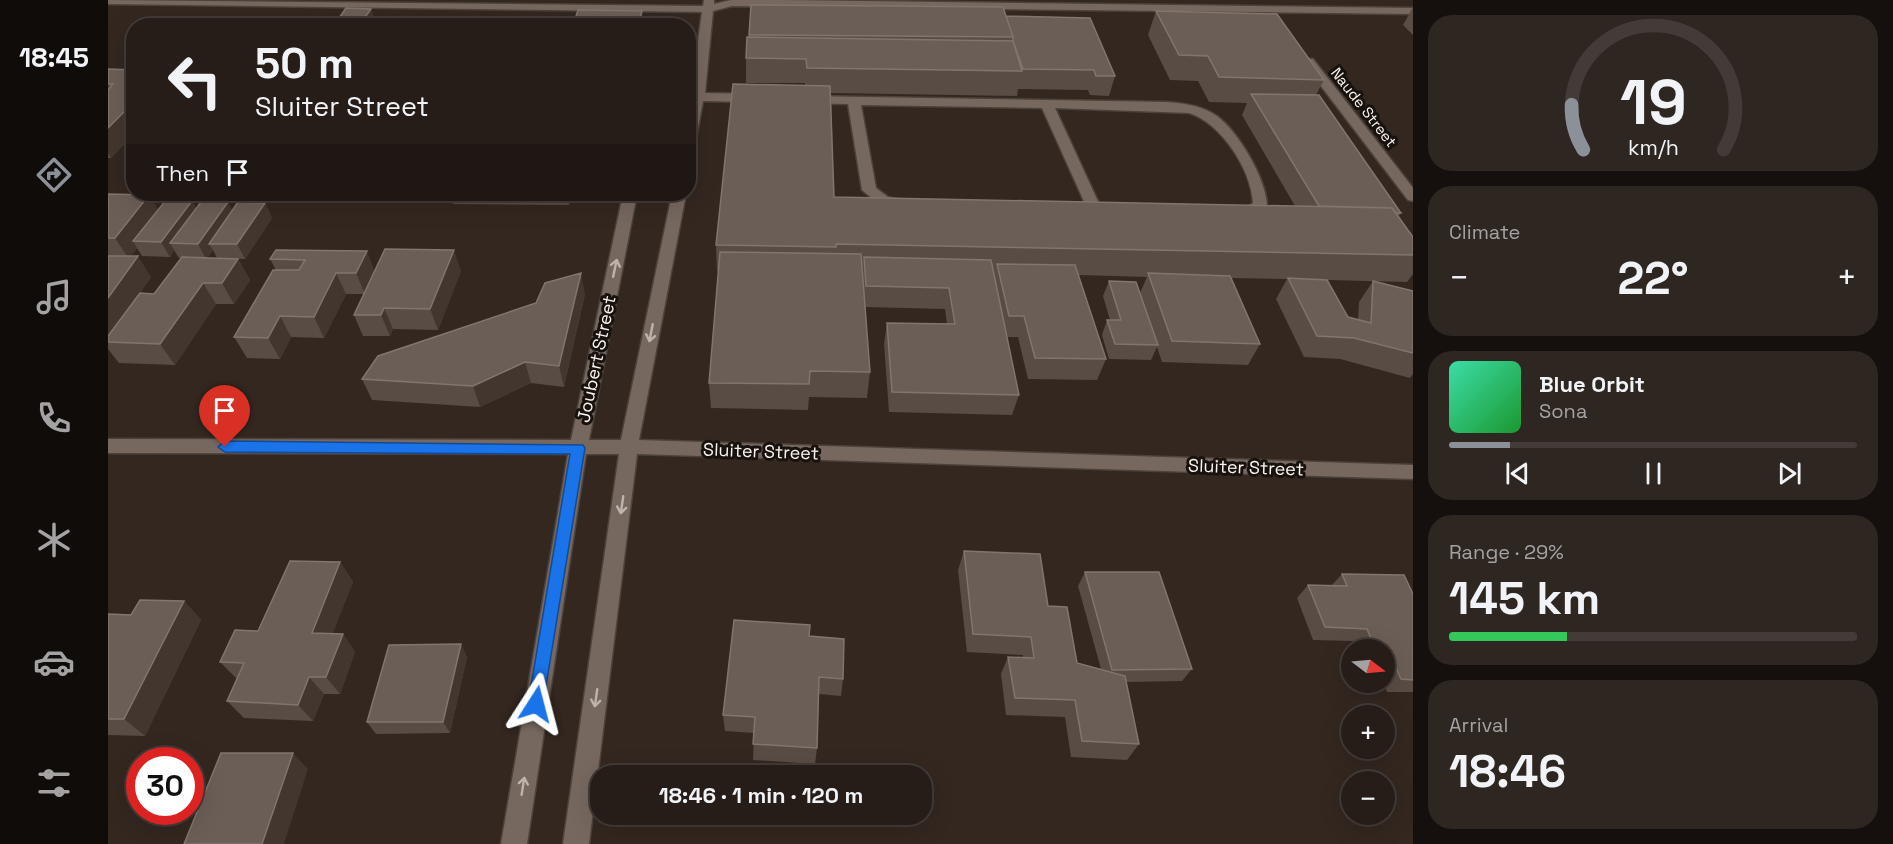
<!DOCTYPE html>
<meta charset="utf-8">
<style>
:root{--surface:#261d18;--page:#2e2621;--text:#f1f3f6;--muted:#a4a2a2;--line:#423b37;--accent:#8c9099}
body{margin:0;font-family:"Space Grotesk",sans-serif;background:var(--page);color:var(--text);height:100vh;display:flex;flex-direction:column;font-size:22px;white-space:nowrap}
*{box-sizing:border-box;margin:0}
p{font-size:20px;color:var(--muted)}
.icon{flex:none;width:33px;height:33px;fill:none;stroke:currentColor;stroke-width:2;stroke-linecap:round;stroke-linejoin:round}
.map{position:relative;flex:1;overflow:hidden}
.details{display:flex;flex-direction:column;gap:15px;padding:15px;background:#15100d;width:480px}
.details>*{flex:none}
.banner{position:absolute;left:18px;top:18px;width:570px;height:183px;border-radius:24px;box-shadow:0 6px 24px #0002,0 0 0 2px var(--line);background:#261d18;color:var(--text);overflow:hidden}
.needle{width:39px;rotate:106deg}
.controls{position:absolute;left:1233px;top:639px;display:grid;gap:12px}
.controls a{display:grid;place-items:center;width:54px;height:54px;border-radius:50%;background:var(--surface);box-shadow:0 6px 24px #0002,0 0 0 2px var(--line);font-size:30px}
.speed{position:absolute;left:18px;top:747px;display:flex;gap:12px;font-size:30px;font-weight:700;text-align:center}
.speed>*{display:grid;place-content:center;width:78px;height:78px;border-radius:50%;background:var(--surface);box-shadow:0 6px 24px #0002,0 0 0 2px var(--line);line-height:1}
.speed .limit{border:9px solid #d22;background:#fff;color:#111}
.pin{position:absolute;display:grid;place-items:center;width:51px;height:51px;color:#fff;margin:-62px -26px;border-radius:50% 50% 50% 0;rotate:-45deg;box-shadow:0 0 6px #0007}
.pin .icon{rotate:45deg}
.me{position:absolute;width:66px;margin:-33px;rotate:9deg;stroke-linejoin:round;filter:drop-shadow(0 0 4px #0008)}
.turn{display:flex;align-items:center;gap:21px;height:126px;padding:0 30px;font-size:27px}
.turn .icon{width:78px;height:78px;stroke-width:2.5}
.turn b{display:block;font-size:42px;line-height:51px}
.then{display:flex;align-items:center;height:57px;padding:0 30px;background:#0003;gap:12px;font-size:22px}
.big{font-size:45px;font-weight:600;line-height:1.1}
.details .widget{flex:1;display:flex;flex-direction:column;justify-content:center;gap:9px;min-width:0;padding:0 21px;border-radius:24px;background:var(--page)}
.details .dial{align-items:center;gap:0}
.dial svg{height:156px;overflow:visible;fill:none;stroke:var(--line);stroke-width:7;stroke-linecap:round;text-anchor:middle}
.dial text{fill:var(--text);stroke:none}
.song{display:flex;align-items:center;gap:18px}
.cover{width:72px;height:72px;border-radius:9px;background:linear-gradient(135deg,hsl(160 70% 55%),hsl(130 70% 35%))}
.played{height:6px;border-radius:3px;background:linear-gradient(90deg,var(--accent) 15%,var(--line) 15%)}
.keys{display:flex;justify-content:space-around;direction:ltr}
.heat{display:flex;justify-content:space-between;align-items:center;font-size:33px;direction:ltr}
.charge{height:9px;border-radius:4px;background:linear-gradient(90deg,#34c759 29%,var(--line) 0)}
.trip{position:absolute;left:482px;top:765px;width:342px;height:60px;border-radius:24px;background:var(--surface);box-shadow:0 6px 24px #0002,0 0 0 2px var(--line);font-weight:600;line-height:60px;text-align:center}
main{display:flex;flex:1;min-height:0}
.tab-bar{display:flex;flex-direction:column;width:108px;justify-content:space-around;align-items:center;background:#0f0c0a;color:var(--muted)}
.tab-bar .icon{width:42px;height:42px}
.tab-bar .selected{color:var(--accent)}
.tab-bar b{font-size:27px;color:var(--text)}
.map>svg:first-child{display:block}
.lines{fill:none;stroke-linecap:round;stroke-linejoin:round}
.minor-casing{stroke:#4c423b;stroke-width:3}
.minor{fill:#76685f;fill-rule:evenodd}
.wall{fill:#594c45;fill-rule:evenodd}
.shaded-wall{fill:#43362e}
.building{fill:#6b5e57;stroke:#81756e;stroke-width:1.5}
.oneway{stroke:#bfb4ad}
.route{fill:#1a73e8;stroke:#114b97;stroke-width:1.5}
.labels{text-anchor:middle;dominant-baseline:central;stroke-width:6;stroke-linejoin:round;paint-order:stroke}
.far-street-label{font-size:15px;fill:#fbf2ed;stroke:#17120e}
.street-label{font-size:18px;fill:#fbf2ed;stroke:#17120e}
</style>
<main>
<nav class="tab-bar">
<b>18:45</b>
<svg class="icon selected" aria-label="directions" viewBox="0 0 24 24"><path d="M12 3l9 9-9 9-9-9zM9 14v-3h6M13 9l2 2-2 2"/></svg>
<svg class="icon" aria-label="music" viewBox="0 0 24 24"><path d="M9 18V5l10-2v13"/><circle cx="6" cy="18" r="3"/><circle cx="16" cy="16" r="3"/></svg>
<svg class="icon" aria-label="phone" viewBox="0 0 24 24"><path d="M5 4h4l2 5-3 2q2 4 5 5l2-3 5 2v4C11 20 4 13 5 4z"/></svg>
<svg class="icon" aria-label="climate" viewBox="0 0 24 24"><path d="M12 3v18M4 7l16 10M4 17L20 7"/></svg>
<svg class="icon" aria-label="car" viewBox="0 0 24 24"><path d="M5 17H2v-5l4-1 3-4h7l3 4 3 1v5h-3M9 17h6M6 11h13"/><circle cx="7" cy="17" r="2"/><circle cx="17" cy="17" r="2"/></svg>
<svg class="icon" aria-label="filters" viewBox="0 0 24 24"><path d="M4 7h16M4 17h16"/><circle cx="9" cy="7" r="2"/><circle cx="15" cy="17" r="2"/></svg>
</nav>
<div class="map">
<svg width="1305" height="844" viewBox="0 0 1305 844">
<rect width="100%" height="100%" fill="#332720"/>
<g class="lines">
<defs>
<path id="minor" d="M0,0L595,6L596,0H606V4L623,0H676L1305,8V14L624,6L605,11L597,93L646,94L652,98L646,102L595,101L587,144L580,148V112L594,12L0,4Z
M1197,59H1205L1305,188V201L1300,200L1197,65Z
M698,96L1058,102C1074,103 1090,105 1104,113C1128,126 1157,177 1159,204L1147,215L1126,216L1124,213L1126,210L1138,208L1145,203C1143,169 1113,123 1081,113L947,108L993,208L986,212L979,208L934,108L753,105L768,188L780,197L800,202L802,205L795,209L770,203L754,190L740,104L694,103V97Z
M515,194H529L481,440H513L564,194H578L531,440L1305,465V479L529,454L481,844H455L511,454H478L419,844H393L460,454L0,453V439L463,440Z"/>
</defs>
<use href="#minor" class="minor-casing"/>
<use href="#minor" class="minor"/>
</g>
<path class="wall" d="M643,5L898,16L1007,76L1001,96L982,95L980,90L910,89L909,96L723,93L726,197L1187,206L1134,115L1139,103L1101,102L1090,81L1062,80L1040,35L1048,11L1216,80L1208,95L1293,213L1291,216L1305,237V274L1299,282L1220,280L1240,317L1250,320L1251,302L1265,281L1305,291V374L1302,378L1232,359L1196,357L1168,299L1179,279L1124,278L1152,344L1140,365L1054,362L1049,347L1043,360L1001,359L994,335L999,320H1002L995,296L1001,281L1032,293L1039,277L971,275L998,359L989,380L920,379L910,337H899L911,395L904,415L781,412L776,344L779,323L839,324L837,309L757,307L762,372L759,398L701,397L700,410L603,408L601,383L610,271H609L608,245L697,86V83H638V58L641,37Z
M1305,7V35L1295,25Z
M0,69L26,70V134L3,158H0Z
M341,194H464L461,205L345,204Z
M0,195H41L50,210L84,201L88,208L124,210L157,203L164,218L137,259L109,258L105,250L99,258L130,259L142,280L126,304H108L67,365L11,363L0,349ZM29,248L34,256L62,257L66,250L71,258H73L46,294L32,293L43,277L23,256Z
M168,250L267,271H353L330,330L285,329L282,336H255L246,315L256,294H238L216,338L183,337L172,359L139,358L126,337L168,270L162,259Z
M477,294L456,387L423,383L372,407L264,400L254,379Z
M856,551L940,606L969,663L993,669L970,586L977,572L1084,669L1074,681L1018,682L1031,744L1019,760L963,757L957,717L898,715L893,674L900,657H915V655L859,652L850,570Z
M232,562L245,582L224,634H235L247,652L232,694H216L205,721L136,718L119,701L129,679L112,662L150,631Z
M1234,574L1305,594V692H1279L1275,682H1276V650H1249L1246,641L1205,640L1189,598L1200,585L1223,586Z
M76,601L93,620L37,736L0,735V614L23,615Z
M701,636L735,679L733,696L711,694L709,748L707,764L645,760L646,733L617,731L615,715Z
M359,657L342,733L268,734L259,722Z"/>
<path class="shaded-wall" d="M263,9L268,24L270,21L272,26H257L255,20Z
M534,11L536,26H530Z
M26,102V134L3,158L0,153V128Z
M459,194H464L461,205Z
M41,195L54,216L25,241L29,248L21,259L7,238Z
M84,201L92,215L62,243L66,250L62,257L53,242Z
M120,202L128,217L101,244L105,250L98,259L90,244Z
M157,203L164,218L137,259L129,244Z
M346,250L353,271L330,330L322,309Z
M259,251L267,272L257,294L248,273Z
M30,256L43,277L0,340V298Z
M130,259L142,280L126,304L114,283Z
M228,273L238,294L216,338L206,317Z
M473,273L477,294L456,387L451,366Z
M95,283L108,304L67,365L52,344Z
M276,308L285,329L282,336L273,315Z
M172,316L183,337L172,359L160,338Z
M417,362L423,383L372,407L365,386Z
M232,562L245,582L218,651L204,633Z
M76,601L93,620L37,736L16,719Z
M235,634L247,652L232,694L218,677Z
M353,644L359,657L342,733L335,722Z
M201,677L216,694L205,721L190,705Z
M185,753L200,769L176,844H154Z"/>
<path class="building" d="M643,5L895,7L905,37L641,35Z
M238,8L263,9L255,20L270,21L267,26H215L218,21H229Z
M470,10L534,11L530,26H465Z
M1048,11L1169,14L1216,80L1111,77L1100,56L1071,55Z
M898,16L982,18L1007,76H988L986,70L915,69L905,41V37Z
M83,23H116L114,26H81Z
M306,24L339,25L305,26Z
M381,24H428L427,26H381Z
M639,37L905,41L914,71L699,68L698,59L638,58Z
M0,69L26,70V102L0,128V90L5,84H0Z
M625,84L722,86L726,197L1284,208L1305,237V255L728,244V247L608,245Z
M1143,94L1211,95L1293,213H1288L1284,208L1211,206Z
M0,194L41,195L7,238H0Z
M58,200L84,201L53,242L25,241Z
M93,202H120L90,244L62,243Z
M130,202L157,203L129,244H101Z
M277,249L346,250L322,309L276,308L273,315H246Z
M168,250L259,251L248,273H228L206,317L172,316L160,338L126,337L165,270H191L197,260L162,259Z
M612,252L753,254L762,372L702,371L701,384L601,383Z
M0,256H30L0,298Z
M74,257L130,259L114,283H95L52,344L0,342V336L32,293L46,294Z
M756,257L883,260L911,395L784,392L779,323L847,324L841,288L758,286Z
M889,264L967,265L998,359L927,358L916,316H901Z
M473,273L451,366L417,362L365,386L254,379L270,356L428,303L437,283Z
M1040,273L1122,276L1152,344L1064,341Z
M1180,278L1219,280L1240,317L1263,323L1265,281L1305,291V353L1246,338L1209,336Z
M1001,281L1028,282L1050,345L1007,344L999,320H1013Z
M856,551L932,554L940,606L959,607L969,663L1017,676L1031,744L974,741L967,700L907,698L900,657L926,658L923,637L865,634Z
M182,561L232,562L204,633L235,634L218,677H201L190,705L119,701L136,663L112,662L127,630L150,631Z
M977,572H1051L1084,669L1004,670Z
M1234,574L1296,575L1305,594V680L1293,679L1276,642L1264,641L1259,629L1217,627L1200,585L1239,586Z
M32,600L76,601L16,719H0V614L23,615Z
M626,620L702,625L701,636L736,639L735,679L711,677L709,748L645,744L647,717L615,715Z
M353,644L335,722H259L281,645Z
M113,753H185L154,844H76Z"/>
<defs><path id="oneway-shaft" d="M-6 0H5M1.5-3L5.5 0L1.5 3" fill="none" stroke-width="1.6" stroke-linecap="round" stroke-linejoin="round" transform="scale(1.5)"/></defs>
<g class="oneway">
<use href="#oneway-shaft" transform="translate(507 268) rotate(-78)"/>
<use href="#oneway-shaft" transform="translate(543 333) rotate(101)"/>
<use href="#oneway-shaft" transform="translate(514 505) rotate(98)"/>
<use href="#oneway-shaft" transform="translate(488 698) rotate(98)"/>
<use href="#oneway-shaft" transform="translate(415 786) rotate(-81)"/>
</g>
<path class="route" d="M117,441L475,445L477,448L434,710L428,713L422,710L420,704L462,454L117,452L110,447Z"/>
<g class="labels">
<g class="far-street-label">
<text transform="translate(1256 107) rotate(52)">Naude Street</text>
</g>
<g class="street-label">
<text transform="translate(488 359) rotate(-78)">Joubert Street</text>
<text transform="translate(653 451) rotate(2)">Sluiter Street</text>
<text transform="translate(1138 467) rotate(2)">Sluiter Street</text>
</g>
</g>
</svg>
<div class="controls">
<a><svg class="needle" viewBox="-14 -14 28 28"><path d="M0-13l5 13h-10z" fill="#e53935"/><path d="M0 13l5-13h-10z" fill="#a4a2a2"/></svg></a>
<a>+</a>
<a>−</a>
</div>
<div class="speed"><div class="limit">30</div></div>
<div class="pin" style="left:117px;top:447px;background:#d93025"><svg class="icon" aria-label="arrive" viewBox="0 0 24 24"><path d="M6 21V4h12l-3 4 3 4H6"/></svg></div>
<svg class="me" style="left:428px;top:704px" viewBox="-20 -20 40 40"><path d="M0-17L14 15 0 8-14 15z" fill="#1a73e8" stroke="#fff" stroke-width="4"/></svg>
<div class="trip">18:46 · 1 min · 120 m</div>
<div class="banner">
<div class="turn"><svg class="icon" aria-label="left" viewBox="0 0 24 24"><path d="M17 20v-9H6M10 6l-5 5 5 5"/></svg><div><b>50 m</b>Sluiter Street</div></div>
<div class="then">Then<svg class="icon" aria-label="arrive" viewBox="0 0 24 24"><path d="M6 21V4h12l-3 4 3 4H6"/></svg></div>
</div>
</div>
<section class="details">
<div class="widget dial"><svg viewBox="0 0 100 80">
<path d="M14 69A42 42 0 1 1 86 69"/>
<path d="M14 69A42 42 0 0 1 8 46" stroke="#8c9099"/>
<text x="50" y="56" font-size="32" font-weight="700">19</text>
<text x="50" y="72" font-size="11">km/h</text>
</svg></div>
<div class="widget"><p>Climate</p>
<div class="heat"><a>−</a><b class="big">22°</b><a>+</a></div>
</div>
<div class="widget">
<div class="song"><i class="cover"></i><div><b>Blue Orbit</b><p>Sona</p></div></div>
<div class="played"></div>
<div class="keys"><svg class="icon" aria-label="previous" viewBox="0 0 24 24"><path d="M18 5L8 12l10 7zM5 5v14"/></svg><svg class="icon" aria-label="pause" viewBox="0 0 24 24"><path d="M8 5v14M16 5v14"/></svg><svg class="icon" aria-label="next" viewBox="0 0 24 24"><path d="M6 5l10 7-10 7zM19 5v14"/></svg></div>
</div>
<div class="widget"><p>Range · 29%</p><b class="big">145 km</b><div class="charge"></div></div>
<div class="widget"><p>Arrival</p><b class="big">18:46</b></div>
</section>
</main>
